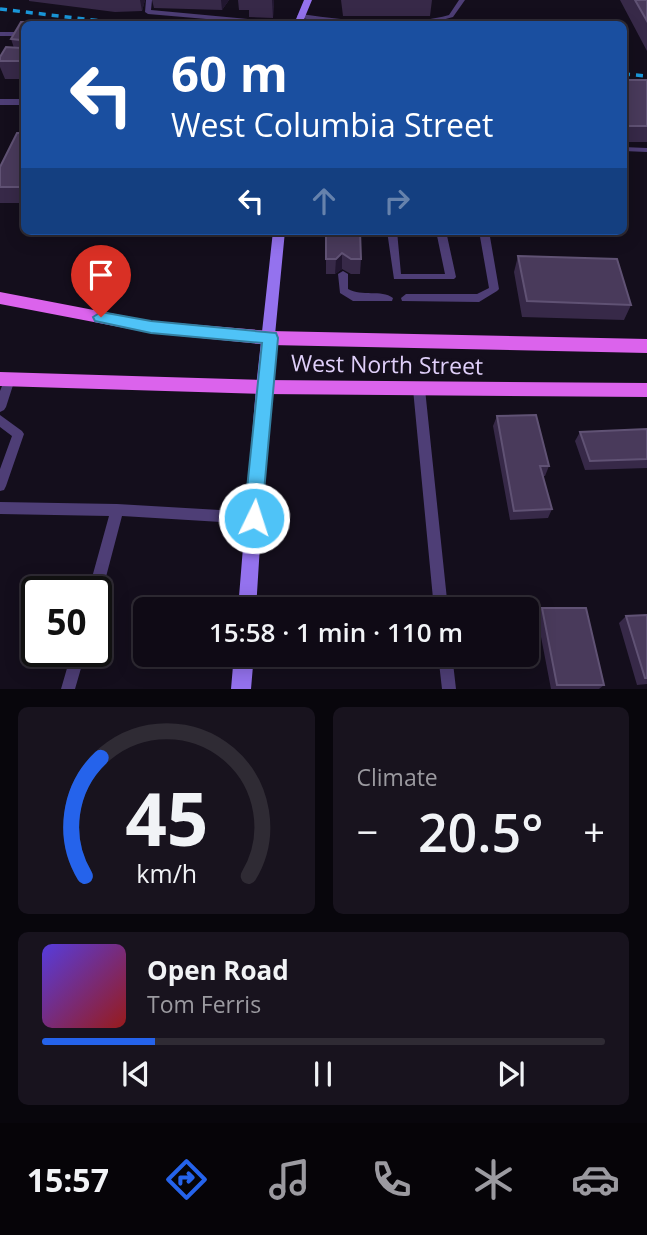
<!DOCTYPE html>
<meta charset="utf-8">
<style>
:root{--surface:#0f0a15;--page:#18131e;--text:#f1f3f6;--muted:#9b9aa0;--line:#2f2b34;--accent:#2563eb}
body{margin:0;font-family:"Open Sans",sans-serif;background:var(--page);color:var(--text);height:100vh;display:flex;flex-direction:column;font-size:26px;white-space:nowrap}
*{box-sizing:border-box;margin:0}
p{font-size:23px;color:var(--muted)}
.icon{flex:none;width:38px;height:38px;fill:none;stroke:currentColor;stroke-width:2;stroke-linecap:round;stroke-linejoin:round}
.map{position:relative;height:689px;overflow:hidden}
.panel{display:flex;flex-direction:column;gap:18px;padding:18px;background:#08060c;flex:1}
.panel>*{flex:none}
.hud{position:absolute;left:21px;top:21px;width:606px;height:214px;border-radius:10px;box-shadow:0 4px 18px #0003,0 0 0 2px var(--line);background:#1a4fa0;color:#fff;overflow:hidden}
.speed{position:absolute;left:21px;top:576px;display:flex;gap:14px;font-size:35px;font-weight:700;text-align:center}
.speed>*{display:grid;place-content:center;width:91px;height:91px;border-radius:50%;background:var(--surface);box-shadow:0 4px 18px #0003,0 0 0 2px var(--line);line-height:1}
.speed .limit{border:4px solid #111;border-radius:10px;background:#fff;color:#111}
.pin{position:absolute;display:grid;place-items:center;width:60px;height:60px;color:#fff;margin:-72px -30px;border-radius:50% 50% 50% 0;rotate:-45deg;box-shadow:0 0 7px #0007}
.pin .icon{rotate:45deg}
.me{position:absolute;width:77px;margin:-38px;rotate:4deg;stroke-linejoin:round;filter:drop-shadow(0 0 5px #0008)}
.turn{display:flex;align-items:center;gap:24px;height:147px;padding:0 35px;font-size:32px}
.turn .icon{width:91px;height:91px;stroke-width:2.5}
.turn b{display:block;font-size:49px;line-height:60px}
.lanes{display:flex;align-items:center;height:66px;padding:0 35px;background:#0003;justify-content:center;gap:35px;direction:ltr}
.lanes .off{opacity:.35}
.big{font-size:52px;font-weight:600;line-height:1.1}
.panel .widget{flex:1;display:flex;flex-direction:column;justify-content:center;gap:10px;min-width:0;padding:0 24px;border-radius:10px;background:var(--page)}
.panel .dial{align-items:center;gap:0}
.dial svg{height:182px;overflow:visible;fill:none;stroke:var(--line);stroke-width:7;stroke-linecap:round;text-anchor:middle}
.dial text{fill:var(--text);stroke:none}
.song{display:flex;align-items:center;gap:21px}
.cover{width:84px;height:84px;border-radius:10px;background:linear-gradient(135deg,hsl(250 70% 55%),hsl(0 70% 35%))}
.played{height:7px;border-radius:4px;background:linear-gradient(90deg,var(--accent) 20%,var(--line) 20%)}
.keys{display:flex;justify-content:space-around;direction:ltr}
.heat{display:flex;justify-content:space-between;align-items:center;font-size:38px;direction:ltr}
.panel .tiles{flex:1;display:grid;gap:18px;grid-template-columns:1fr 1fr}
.widget:last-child{grid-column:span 2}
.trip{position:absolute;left:133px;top:597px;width:406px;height:70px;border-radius:10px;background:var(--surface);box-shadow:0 4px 18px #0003,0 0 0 2px var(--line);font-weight:600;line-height:70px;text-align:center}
.tabs{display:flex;height:112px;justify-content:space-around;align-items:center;background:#060408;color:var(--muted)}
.tabs .icon{width:49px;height:49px}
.tabs .on{color:var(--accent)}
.tabs b{font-size:32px;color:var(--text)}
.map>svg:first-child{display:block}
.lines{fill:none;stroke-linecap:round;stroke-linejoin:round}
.service{fill:#4e3e76;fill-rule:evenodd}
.minor{fill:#4e3e76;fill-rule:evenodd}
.secondary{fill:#9472ee;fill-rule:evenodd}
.primary{fill:#db63ec;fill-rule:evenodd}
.rail{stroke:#1a97da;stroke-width:3.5;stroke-dasharray:7 6;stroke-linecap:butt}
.wall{fill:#372948}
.shaded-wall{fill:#21162f}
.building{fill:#493a5b;stroke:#605274;stroke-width:2}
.route{fill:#4fc3f7;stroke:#337fa1;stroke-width:2}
.labels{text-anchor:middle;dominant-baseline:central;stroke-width:7;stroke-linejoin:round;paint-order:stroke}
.street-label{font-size:23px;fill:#dfcff9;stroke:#140e1c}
</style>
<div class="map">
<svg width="647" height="689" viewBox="0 0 647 689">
<rect width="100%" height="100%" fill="#140e1c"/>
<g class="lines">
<path class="service" d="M146,0H152L151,10L280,22L283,24H264L148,14L145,12Z
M459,0H465L453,17C417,28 377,25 339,22C326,21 309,21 297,16L300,14C343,20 407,27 449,15Z
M0,32H24V36H0Z
M623,147L647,148V152L623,151Z
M113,231H283L284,232L279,235H117L114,234Z
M387,231H397L401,274H445L436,231H446L456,277L454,279H394Z
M479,231H489L499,289L497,291L479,302L402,301L401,298L406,294H477L489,288Z
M343,271L348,274V289C362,297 381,289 393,298L392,301H353L340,293L338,274Z
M10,375L14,376L15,379L6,407L4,410L0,412V391L6,376Z
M419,385L423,386L425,389L448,609H434L413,389L415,386Z
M0,415L22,431L24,434L6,486L4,490L0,491V469L12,436L0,427Z
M0,502L117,504L254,512L258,514L260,518L258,522L254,524L122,516L102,592L100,597L96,598V592H88L109,516L0,514Z
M72,651H86L75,689H61Z
M438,654H452L456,689H442Z"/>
<path class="minor" d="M0,99H24V105H0Z"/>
<path class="secondary" d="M304,0H312L302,24H294Z
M273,231H285L270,387L256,609H238L256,387Z
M234,654H254L251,689H231Z"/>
<path class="primary" d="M0,292L151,321L270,331L647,339V353L270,345L151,333L0,304Z
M0,372L263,380L647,383V397L263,394L0,386Z"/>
<path class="rail" d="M0,9L126,24
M623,74L647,76"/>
</g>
<path class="wall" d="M29,0H145L142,11L115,12L29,1Z
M152,0H229L222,10L154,8Z
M238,0H274L273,18L249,17V10H239Z
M341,0H432L430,16H343Z
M620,0H647V51Z
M24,24V79H5L0,67V57L14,48L11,39Z
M623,80H647V142H623Z
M24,133V203H0V167Z
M326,231L361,259L360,274H351L342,269L335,274H326Z
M518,256L631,305L624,320L522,317L514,272Z
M497,416L549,466L545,476H543L552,509L548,518L510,520L493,426Z
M647,429V468L585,470L575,441L580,432Z
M542,608L604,685L599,689H551L537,616Z
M647,615V684L637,685L619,623L626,616Z"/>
<path class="shaded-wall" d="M140,0H145L142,11Z
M221,0H229L222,10Z
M272,0H274L273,18Z
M342,253V269L335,274L336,259Z"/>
<path class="building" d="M635,0H647V21Z
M21,22H123L146,24H24V61H0V57L6,47L20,48V40L11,39Z
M623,80H647V126H624L623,124Z
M17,133H24V187H0V167Z
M326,231H360L361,259H351L342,253L336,259H326Z
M518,256L617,259L631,305L527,301Z
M536,415L549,466H540L552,509L514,511L497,416Z
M647,429V459L590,461L580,432Z
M542,608H586L604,685H557Z
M647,615V678H645L626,616Z"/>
<path class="route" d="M101,312L151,321L276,333L278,338L261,524L254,527L247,524L244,518L262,343L151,333L95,321L93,317Z"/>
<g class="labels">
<g class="street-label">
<text transform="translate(387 364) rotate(1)">West North Street</text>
</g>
</g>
</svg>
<div class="speed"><div class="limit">50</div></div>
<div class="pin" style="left:101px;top:317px;background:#d93025"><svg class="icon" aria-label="arrive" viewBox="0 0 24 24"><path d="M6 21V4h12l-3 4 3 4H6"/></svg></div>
<svg class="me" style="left:254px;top:518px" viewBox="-20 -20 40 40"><circle r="17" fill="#4fc3f7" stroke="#fff" stroke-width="3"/><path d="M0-11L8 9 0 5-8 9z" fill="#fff"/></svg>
<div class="trip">15:58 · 1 min · 110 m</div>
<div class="hud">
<div class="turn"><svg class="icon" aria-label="left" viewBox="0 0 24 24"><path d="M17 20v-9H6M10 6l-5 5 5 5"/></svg><div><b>60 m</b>West Columbia Street</div></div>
<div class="lanes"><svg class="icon" aria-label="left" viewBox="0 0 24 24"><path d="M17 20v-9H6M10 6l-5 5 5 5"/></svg><svg class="icon off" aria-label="ahead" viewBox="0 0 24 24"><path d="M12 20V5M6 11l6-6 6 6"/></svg><svg class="icon off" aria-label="right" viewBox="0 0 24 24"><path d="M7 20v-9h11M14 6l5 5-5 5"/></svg></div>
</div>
</div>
<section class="panel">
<div class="tiles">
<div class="widget dial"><svg viewBox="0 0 100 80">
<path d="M14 69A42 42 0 1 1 86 69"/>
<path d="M14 69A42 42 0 0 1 21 17" stroke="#2563eb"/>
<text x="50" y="56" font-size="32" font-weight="700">45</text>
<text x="50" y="72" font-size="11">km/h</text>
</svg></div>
<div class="widget"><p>Climate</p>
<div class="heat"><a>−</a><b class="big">20.5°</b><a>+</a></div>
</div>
<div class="widget">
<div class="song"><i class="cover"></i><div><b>Open Road</b><p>Tom Ferris</p></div></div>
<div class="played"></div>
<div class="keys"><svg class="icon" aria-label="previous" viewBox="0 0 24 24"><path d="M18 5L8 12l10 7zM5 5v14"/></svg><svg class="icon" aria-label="pause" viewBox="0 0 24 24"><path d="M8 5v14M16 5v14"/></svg><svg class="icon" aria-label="next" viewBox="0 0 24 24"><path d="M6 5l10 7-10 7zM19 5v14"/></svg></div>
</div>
</div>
</section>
<nav class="tabs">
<b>15:57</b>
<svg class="icon on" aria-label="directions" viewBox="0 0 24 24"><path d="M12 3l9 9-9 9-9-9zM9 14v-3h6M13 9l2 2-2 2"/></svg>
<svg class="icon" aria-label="music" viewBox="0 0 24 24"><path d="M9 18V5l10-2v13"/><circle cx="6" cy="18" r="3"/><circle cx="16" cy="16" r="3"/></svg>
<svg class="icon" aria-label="phone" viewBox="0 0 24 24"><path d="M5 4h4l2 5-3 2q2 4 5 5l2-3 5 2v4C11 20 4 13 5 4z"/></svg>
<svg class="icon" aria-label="climate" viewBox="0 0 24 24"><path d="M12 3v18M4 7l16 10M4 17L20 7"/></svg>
<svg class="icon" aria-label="car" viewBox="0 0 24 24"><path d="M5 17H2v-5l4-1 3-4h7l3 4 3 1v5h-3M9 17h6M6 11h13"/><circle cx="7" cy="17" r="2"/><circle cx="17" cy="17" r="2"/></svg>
</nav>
